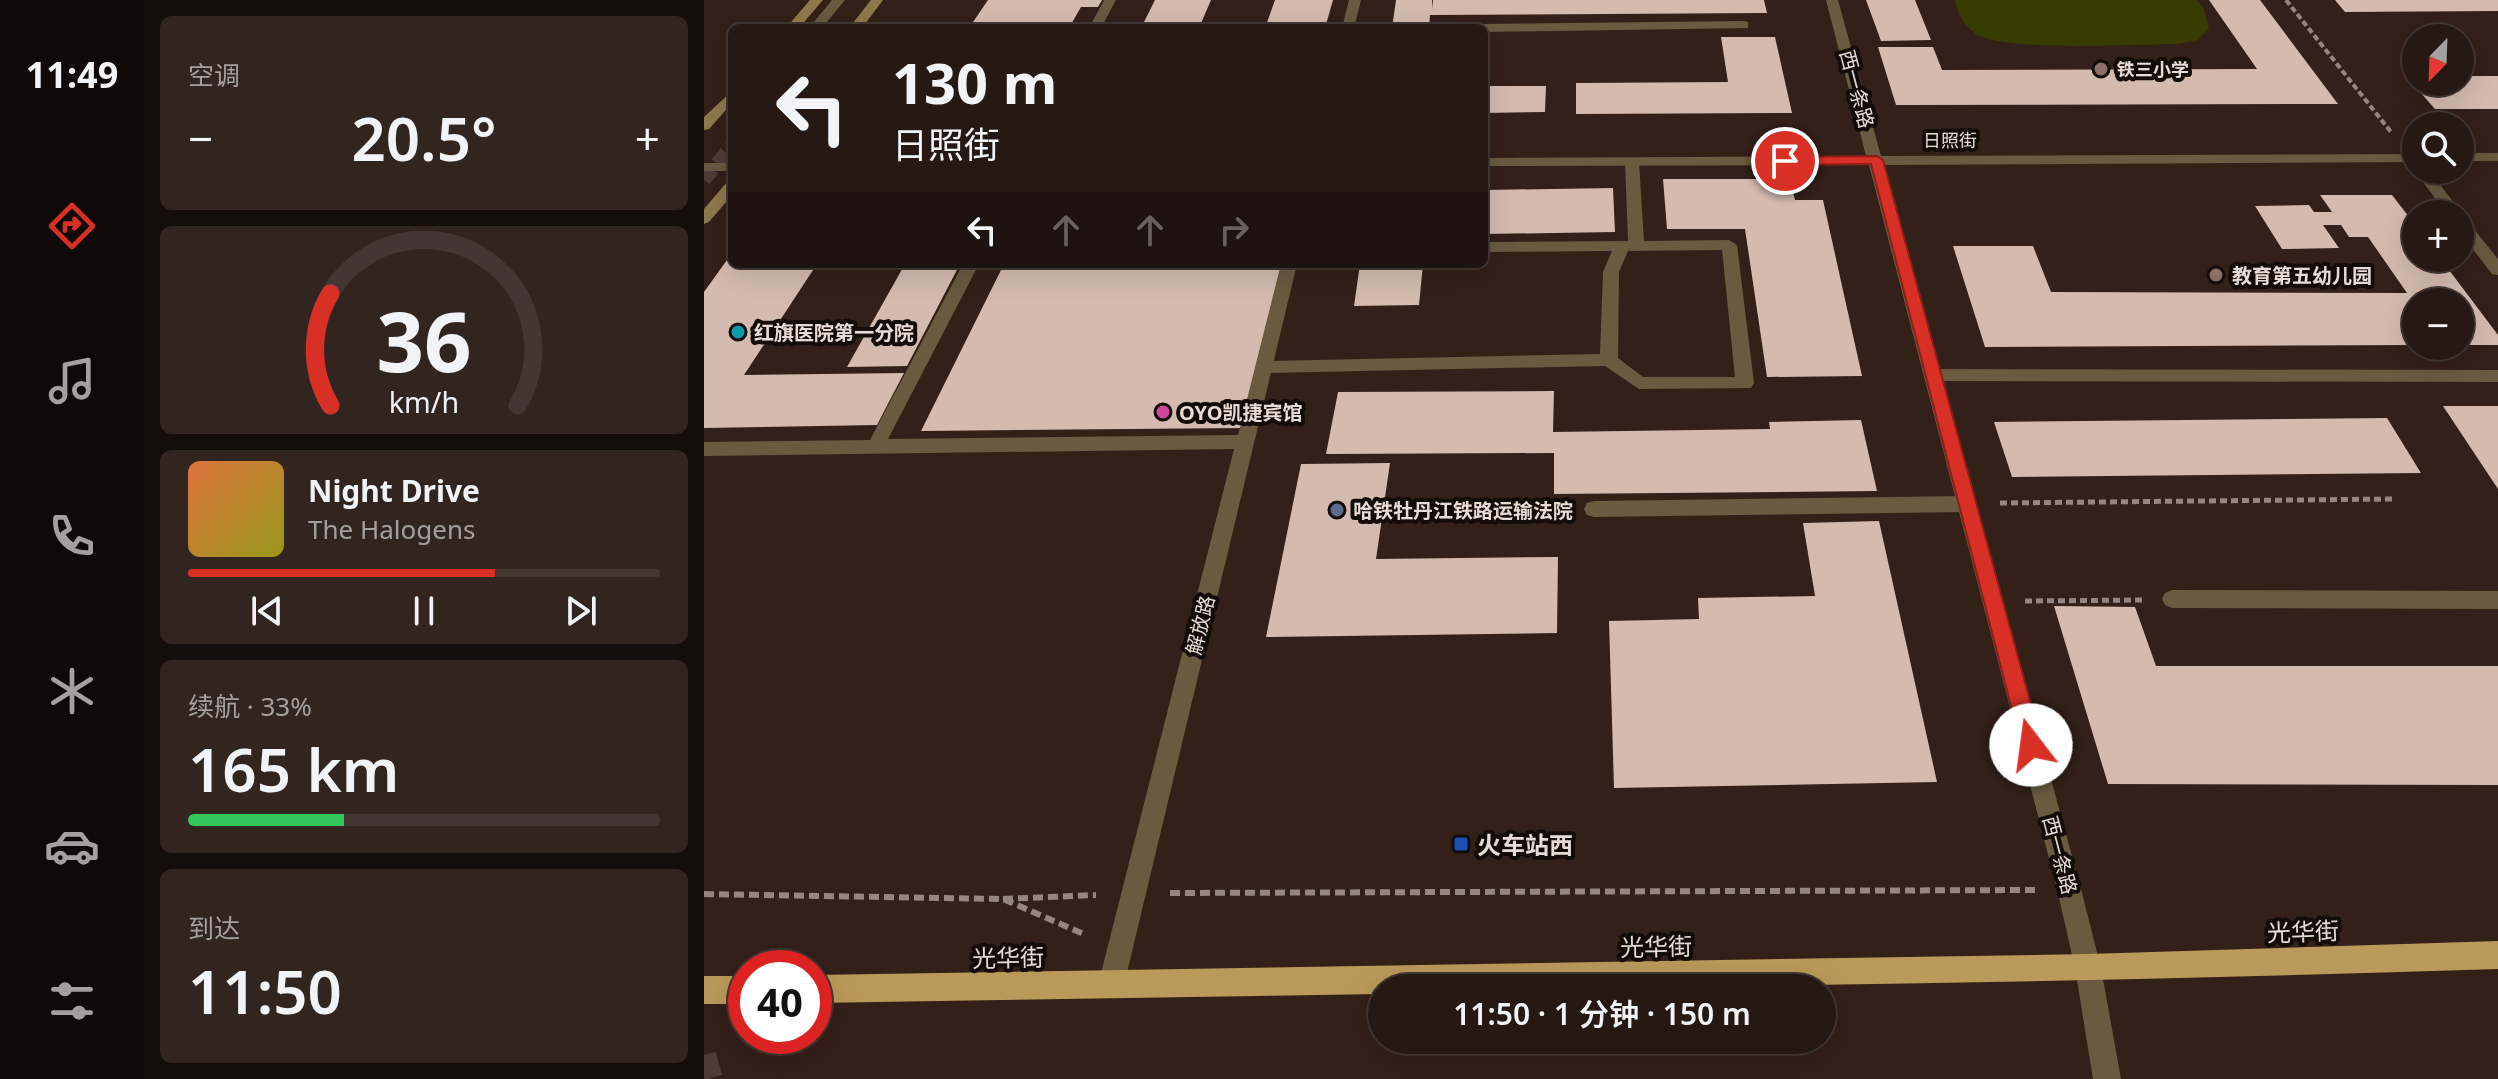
<!DOCTYPE html>
<html lang="zh">
<meta charset="utf-8">
<style>
:root{--surface:#261812;--page:#322520;--text:#f1f3f6;--muted:#a4a09f;--line:#423732;--accent:#d93025}
body{margin:0;font-family:"Noto Sans","Noto Sans SC",sans-serif;background:var(--page);color:var(--text);height:100vh;display:flex;flex-direction:column;font-size:30px;white-space:nowrap}
*{box-sizing:border-box;margin:0}
p{font-size:26px;color:var(--muted)}
.icon{flex:none;width:44px;height:44px;fill:none;stroke:currentColor;stroke-width:2;stroke-linecap:round;stroke-linejoin:round}
.map{position:relative;flex:1;overflow:hidden}
.side{display:flex;flex-direction:column;gap:16px;padding:16px;background:#150d0a;width:560px}
.side>*{flex:none}
.banner{position:absolute;left:24px;top:24px;width:760px;height:244px;border-radius:12px;box-shadow:0 8px 32px #0002,0 0 0 2px var(--line);background:#261812;color:var(--text);overflow:hidden}
.needle{width:52px;rotate:203deg}
.tools{position:absolute;left:1698px;top:24px;display:grid;gap:16px}
.tools a{display:grid;place-items:center;width:72px;height:72px;border-radius:50%;background:var(--surface);box-shadow:0 8px 32px #0002,0 0 0 2px var(--line);font-size:40px}
.speed{position:absolute;left:24px;top:950px;display:flex;gap:16px;font-size:40px;font-weight:700;text-align:center}
.speed>*{display:grid;place-content:center;width:104px;height:104px;border-radius:50%;background:var(--surface);box-shadow:0 8px 32px #0002,0 0 0 2px var(--line);line-height:1}
.speed .limit{border:12px solid #d22;background:#fff;color:#111}
.pin{position:absolute;display:grid;place-items:center;width:68px;height:68px;color:#fff;margin:-34px;border:4px solid #fff;border-radius:50%;box-shadow:0 2px 8px #0007}
.me{position:absolute;width:88px;margin:-44px;rotate:345deg;stroke-linejoin:round;filter:drop-shadow(0 0 6px #0008)}
.turn{display:flex;align-items:center;gap:28px;height:168px;padding:0 32px;font-size:36px}
.turn .icon{width:104px;height:104px;stroke-width:2.5}
.turn b{display:block;font-size:56px;line-height:68px}
.lanes{display:flex;align-items:center;height:76px;padding:0 32px;background:#0003;justify-content:center;gap:40px;direction:ltr}
.lanes .off{opacity:.35}
.big{font-size:60px;font-weight:600;line-height:1.1}
.side .tile{flex:1;display:flex;flex-direction:column;justify-content:center;gap:12px;min-width:0;padding:0 28px;border-radius:12px;background:var(--page)}
.side .dial{align-items:center;gap:0}
.dial svg{height:208px;overflow:visible;fill:none;stroke:var(--line);stroke-width:7;stroke-linecap:round;text-anchor:middle}
.dial text{fill:var(--text);stroke:none}
.song{display:flex;align-items:center;gap:24px}
.cover{width:96px;height:96px;border-radius:12px;background:linear-gradient(135deg,hsl(20 70% 55%),hsl(60 70% 35%))}
.played{height:8px;border-radius:4px;background:linear-gradient(90deg,var(--accent) 65%,var(--line) 65%)}
.keys{display:flex;justify-content:space-around;direction:ltr}
.heat{display:flex;justify-content:space-between;align-items:center;font-size:44px;direction:ltr}
.charge{height:12px;border-radius:6px;background:linear-gradient(90deg,#34c759 33%,var(--line) 0)}
.trip{position:absolute;left:664px;top:974px;width:468px;height:80px;border-radius:40px;background:var(--surface);box-shadow:0 8px 32px #0002,0 0 0 2px var(--line);font-weight:600;line-height:80px;text-align:center}
main{display:flex;flex:1;min-height:0}
.tab-bar{display:flex;flex-direction:column;width:144px;justify-content:space-around;align-items:center;background:#0f0a07;color:var(--muted)}
.tab-bar .icon{width:56px;height:56px}
.tab-bar .selected{color:var(--accent)}
.tab-bar b{font-size:36px;color:var(--text)}
.map>svg:first-child{display:block}
.green{fill:#393c00}
.building{fill:#d3bbaf}
.lines{fill:none;stroke-linecap:round;stroke-linejoin:round}
.tertiary-tunnel-far1{stroke:#4e3c34;stroke-width:14;stroke-dasharray:14 7;stroke-linecap:butt}
.tertiary-tunnel{stroke:#4e3c34;stroke-width:24;stroke-dasharray:24 12;stroke-linecap:butt}
.path-far2{stroke:#95867f;stroke-width:4;stroke-dasharray:6 3;stroke-linecap:butt}
.path-far1{stroke:#95867f;stroke-width:5;stroke-dasharray:7 4;stroke-linecap:butt}
.path{stroke:#95867f;stroke-width:6;stroke-dasharray:10 5;stroke-linecap:butt}
.service{fill:#695a40;fill-rule:evenodd}
.minor{fill:#695a40;fill-rule:evenodd}
.tertiary{fill:#695a40;fill-rule:evenodd}
.secondary{fill:#8f784d;fill-rule:evenodd}
.trunk{fill:#ba9a5a;fill-rule:evenodd}
.route{fill:#d93025;stroke:#8d1f18;stroke-width:2}
.education-dot{fill:#8d6e63;stroke:#140c09;stroke-width:3}
.culture-dot{fill:#0f9aa8;stroke:#140c09;stroke-width:3}
.hotel-dot{fill:#d1479c;stroke:#140c09;stroke-width:3}
.service-dot{fill:#5c6f8a;stroke:#140c09;stroke-width:3}
.transit-dot{fill:#1a4fb4;stroke:#140c09;stroke-width:3}
.labels{text-anchor:middle;dominant-baseline:central;stroke-width:8;stroke-linejoin:round;paint-order:stroke}
.far-poi-label{font-size:18px;font-weight:bold;fill:#e8dbd6;stroke:#140c09;text-anchor:start}
.far-street-label{font-size:18px;fill:#e8dbd6;stroke:#140c09}
.street-label{font-size:20px;fill:#e8dbd6;stroke:#140c09}
.poi-label{font-size:20px;font-weight:bold;fill:#e8dbd6;stroke:#140c09;text-anchor:start}
.near-poi-label{font-size:24px;font-weight:bold;fill:#e8dbd6;stroke:#140c09;text-anchor:start}
.near-street-label{font-size:24px;fill:#e8dbd6;stroke:#140c09}
</style>
<main>
<nav class="tab-bar">
<b>11:49</b>
<svg class="icon selected" aria-label="directions" viewBox="0 0 24 24"><path d="M12 3l9 9-9 9-9-9zM9 14v-3h6M13 9l2 2-2 2"/></svg>
<svg class="icon" aria-label="music" viewBox="0 0 24 24"><path d="M9 18V5l10-2v13"/><circle cx="6" cy="18" r="3"/><circle cx="16" cy="16" r="3"/></svg>
<svg class="icon" aria-label="phone" viewBox="0 0 24 24"><path d="M5 4h4l2 5-3 2q2 4 5 5l2-3 5 2v4C11 20 4 13 5 4z"/></svg>
<svg class="icon" aria-label="climate" viewBox="0 0 24 24"><path d="M12 3v18M4 7l16 10M4 17L20 7"/></svg>
<svg class="icon" aria-label="car" viewBox="0 0 24 24"><path d="M5 17H2v-5l4-1 3-4h7l3 4 3 1v5h-3M9 17h6M6 11h13"/><circle cx="7" cy="17" r="2"/><circle cx="17" cy="17" r="2"/></svg>
<svg class="icon" aria-label="filters" viewBox="0 0 24 24"><path d="M4 7h16M4 17h16"/><circle cx="9" cy="7" r="2"/><circle cx="15" cy="17" r="2"/></svg>
</nav>
<section class="side">
<div class="tile"><p>空调</p>
<div class="heat"><a>−</a><b class="big">20.5°</b><a>+</a></div>
</div>
<div class="tile dial"><svg viewBox="0 0 100 80">
<path d="M14 69A42 42 0 1 1 86 69"/>
<path d="M14 69A42 42 0 0 1 14 26" stroke="#d93025"/>
<text x="50" y="56" font-size="32" font-weight="700">36</text>
<text x="50" y="72" font-size="11">km/h</text>
</svg></div>
<div class="tile">
<div class="song"><i class="cover"></i><div><b>Night Drive</b><p>The Halogens</p></div></div>
<div class="played"></div>
<div class="keys"><svg class="icon" aria-label="previous" viewBox="0 0 24 24"><path d="M18 5L8 12l10 7zM5 5v14"/></svg><svg class="icon" aria-label="pause" viewBox="0 0 24 24"><path d="M8 5v14M16 5v14"/></svg><svg class="icon" aria-label="next" viewBox="0 0 24 24"><path d="M6 5l10 7-10 7zM19 5v14"/></svg></div>
</div>
<div class="tile"><p>续航 · 33%</p><b class="big">165 km</b><div class="charge"></div></div>
<div class="tile"><p>到达</p><b class="big">11:50</b></div>
</section>
<div class="map">
<svg width="1794" height="1079" viewBox="0 0 1794 1079">
<rect width="100%" height="100%" fill="#332018"/>
<path class="green" d="M1251,0H1492L1500,9L1505,28L1494,40L1474,44C1430,44 1308,52 1274,35C1261,28 1253,14 1251,0Z"/>
<path class="building" d="M284,0H398L394,7H377L365,28H265Z
M451,0H507L495,28H437Z
M571,0H629L621,28H561Z
M692,0H728V9L729,0H1060L1063,13L726,15L725,28H688Z
M1162,0H1211L1227,40L1177,41Z
M1505,0H1556L1634,104L1192,105L1174,47H1229L1238,70L1553,69Z
M1631,0H1794V11L1641,12Z
M1017,37H1071L1088,113L872,114V83L1024,82Z
M1702,76H1712V82H1756V76H1794V109H1731Z
M780,86H842L841,112L780,113Z
M959,179H1086L1091,200H1119L1158,376L1063,377L1041,229H963Z
M909,188L911,232L780,234V190Z
M1616,195H1688L1712,226V258H1736L1794,335V345H1756V302H1712V345L1281,347L1249,246H1329L1347,292L1703,293L1664,237H1645L1637,225H1619L1635,248L1578,249L1551,206L1605,205L1610,212H1628Z
M28,253V264H113L40,375L200,373L173,425L0,428V292Z
M201,264H256L203,366L143,367Z
M300,264H578L537,428L217,431Z
M656,264H719L715,305L650,306Z
M850,391L849,432L1066,429L1065,422L1157,420L1173,491L850,494V453L622,454L634,392Z
M1739,406H1794V489Z
M1683,418L1717,473L1308,477L1290,422Z
M686,463L672,559L854,557L853,633L562,637L597,464Z
M1175,521L1233,782L910,788L905,621L995,619L994,598L1111,596L1099,523Z
M1350,606L1431,607L1452,666H1794V785L1404,784Z"/>
<g class="lines">
<path class="tertiary-tunnel-far1" d="M0,180L28,145"/>
<path class="tertiary-tunnel" d="M0,1055L7,1079"/>
<path class="path-far2" d="M1582,0L1687,132"/>
<path class="path-far1" d="M1296,503L1692,499
M1321,601L1439,600"/>
<path class="path" d="M466,893L1332,890
M0,894L299,899L382,935
M299,899L392,895"/>
<path class="service" d="M1039,21L1044,22V28L780,32V28H774L780,24Z
M928,158L935,162L940,241L1025,240L1033,245L1050,383L1047,388L935,389L901,366L560,373L551,367L560,361L896,354L899,272L908,251L780,252V242L924,241L921,162ZM1018,250L1031,377H939L914,358L915,272L924,251Z
M1263,496L1270,498L1273,504L1270,510L1263,512L890,517L883,515L880,509L883,503L890,501Z
M1468,590L1794,591V609L1468,608L1461,605L1458,599L1461,593Z"/>
<path class="minor" d="M400,0H412L397,28H385Z
M645,0H657L650,28H638Z
M1712,167V170H1725L1756,211L1757,216L1761,218L1794,259V275L1788,274L1756,232V214H1743L1710,170Z
M259,264H275L184,439L534,435L577,264H593L420,985L416,994L407,998L398,994L394,985L530,449L0,456V442L166,440Z
M1229,369L1794,370V382L1229,381L1220,375Z"/>
<path class="tertiary" d="M128,0H141L118,28H105Z
M1122,0H1134L1177,156L1712,154V162L1179,165L1377,889L1397,968L1417,1079H1389L1371,968L1353,889L1165,165L780,166V158L1162,156Z
M1756,153H1794V161H1756Z
M0,163H28V171H0Z"/>
<path class="secondary" d="M106,0H119L95,28H82Z
M167,0H179L158,28H145Z
M28,91V103L5,129L0,130V117Z
M28,180V195L5,222L0,224V209L23,182Z"/>
<path class="trunk" d="M1794,941V969C1422,981 1050,988 678,988V994L110,1003V975L1384,954Z
M0,976H42V1004H0Z"/>
</g>
<path class="route" d="M1173,156L1179,160L1338,745L1335,752L1327,755L1320,752L1317,745L1167,164L1081,165L1074,161L1081,157Z"/>
<g class="education-dot">
<circle cx="1397" cy="69" r="8"/>
<circle cx="1512" cy="275" r="8"/>
</g>
<circle class="culture-dot" cx="34" cy="332" r="8"/>
<circle class="hotel-dot" cx="459" cy="412" r="8"/>
<circle class="service-dot" cx="633" cy="510" r="8"/>
<rect class="transit-dot" x="749" y="836" width="16" height="16" rx="4"/>
<g class="labels">
<g class="far-poi-label">
<text x="1413" y="69">铁三小学</text>
</g>
<g class="far-street-label">
<text x="1246" y="140">日照街</text>
</g>
<g class="street-label">
<text transform="translate(1153 89) rotate(75)">西一条路</text>
<text transform="translate(496 625) rotate(-76)">解放路</text>
<text transform="translate(1356 855) rotate(75)">西一条路</text>
</g>
<g class="poi-label">
<text x="1528" y="275">教育第五幼儿园</text>
<text x="50" y="332">红旗医院第一分院</text>
<text x="475" y="412">OYO凯捷宾馆</text>
<text x="649" y="510">哈铁牡丹江铁路运输法院</text>
</g>
<g class="near-poi-label">
<text x="773" y="844">火车站西</text>
</g>
<g class="near-street-label">
<text transform="translate(1599 931) rotate(-2)">光华街</text>
<text transform="translate(952 946) rotate(-1)">光华街</text>
<text transform="translate(304 957) rotate(-1)">光华街</text>
</g>
</g>
</svg>
<div class="tools">
<a><svg class="needle" viewBox="-14 -14 28 28"><path d="M0-13l5 13h-10z" fill="#e53935"/><path d="M0 13l5-13h-10z" fill="#a4a09f"/></svg></a>
<a><svg class="icon" aria-label="search" viewBox="0 0 24 24"><circle cx="10" cy="10" r="6"/><path d="M15 15l6 6"/></svg></a>
<a>+</a>
<a>−</a>
</div>
<div class="speed"><div class="limit">40</div></div>
<div class="pin" style="left:1081px;top:161px;background:#d93025"><svg class="icon" aria-label="arrive" viewBox="0 0 24 24"><path d="M6 21V4h12l-3 4 3 4H6"/></svg></div>
<svg class="me" style="left:1327px;top:745px" viewBox="-20 -20 40 40"><circle r="19" fill="#fff"/><path d="M0-13L10 11 0 6-10 11z" fill="#d93025"/></svg>
<div class="trip">11:50 · 1 分钟 · 150 m</div>
<div class="banner">
<div class="turn"><svg class="icon" aria-label="left" viewBox="0 0 24 24"><path d="M17 20v-9H6M10 6l-5 5 5 5"/></svg><div><b>130 m</b>日照街</div></div>
<div class="lanes"><svg class="icon" aria-label="left" viewBox="0 0 24 24"><path d="M17 20v-9H6M10 6l-5 5 5 5"/></svg><svg class="icon off" aria-label="ahead" viewBox="0 0 24 24"><path d="M12 20V5M6 11l6-6 6 6"/></svg><svg class="icon off" aria-label="ahead" viewBox="0 0 24 24"><path d="M12 20V5M6 11l6-6 6 6"/></svg><svg class="icon off" aria-label="right" viewBox="0 0 24 24"><path d="M7 20v-9h11M14 6l5 5-5 5"/></svg></div>
</div>
</div>
</main>
